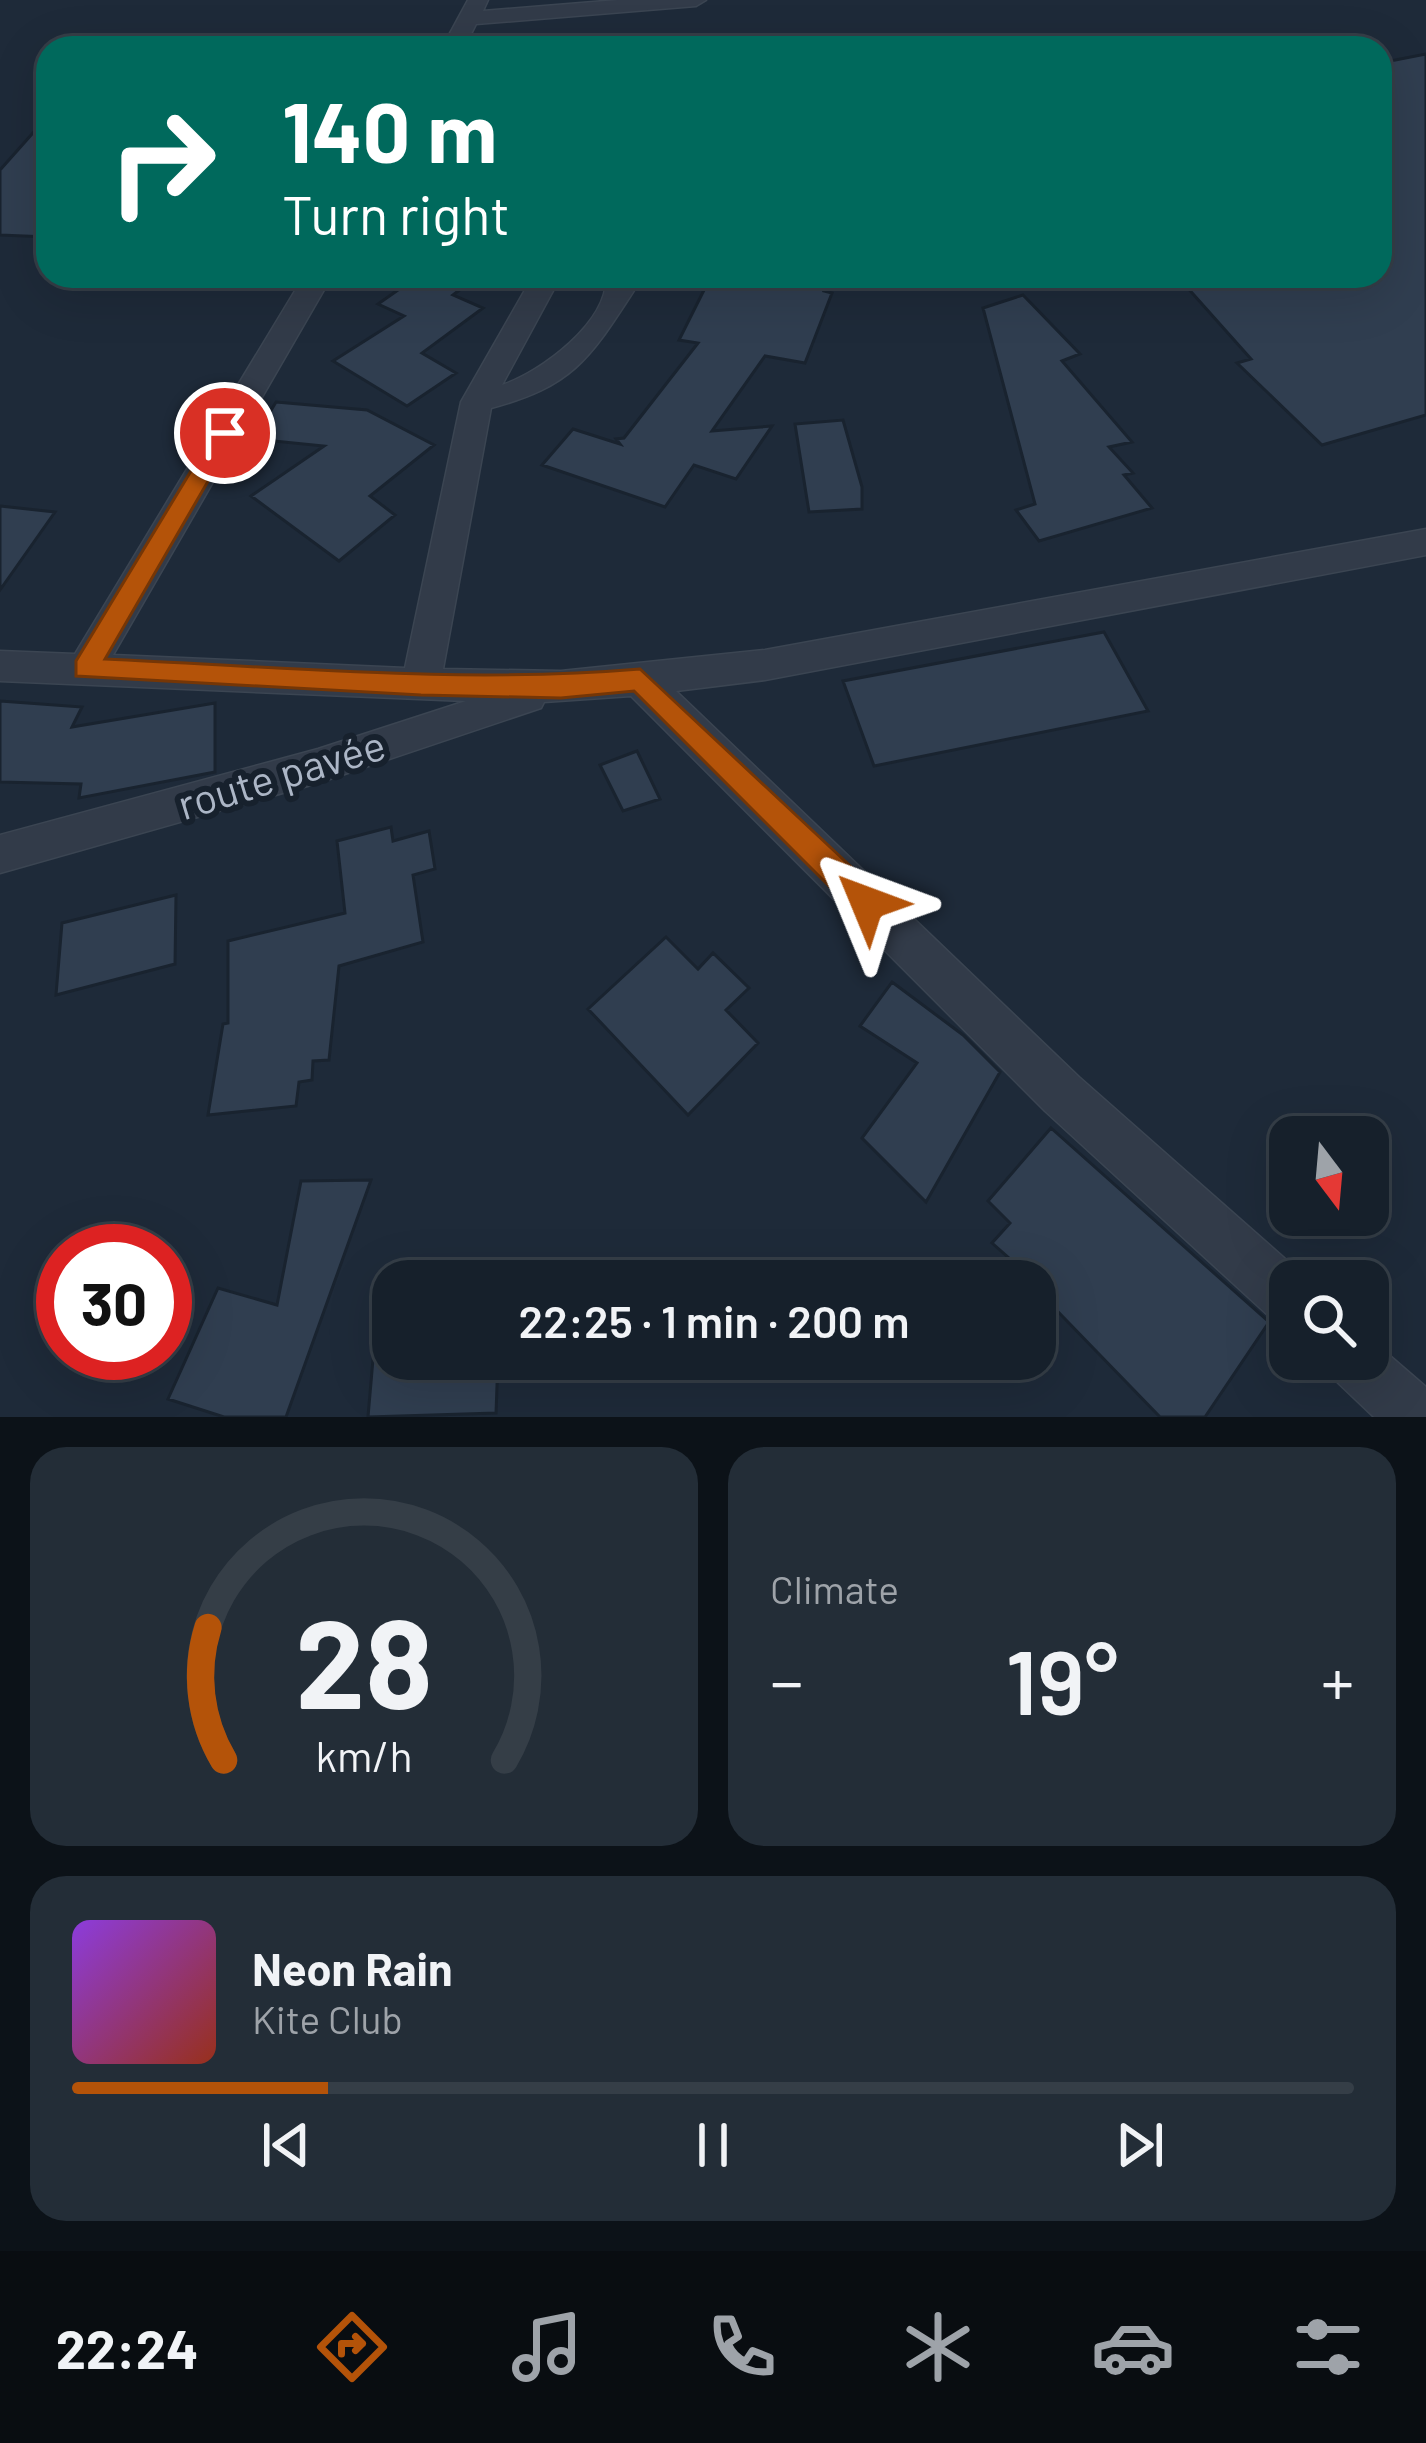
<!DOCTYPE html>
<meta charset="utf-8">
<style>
:root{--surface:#16202b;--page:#232d37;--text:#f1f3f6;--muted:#9ea3a9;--line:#353e47;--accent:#b45309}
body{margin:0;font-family:Barlow,sans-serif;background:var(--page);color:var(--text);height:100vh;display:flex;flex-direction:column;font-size:45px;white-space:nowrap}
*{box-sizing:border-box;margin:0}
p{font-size:39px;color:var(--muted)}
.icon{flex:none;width:66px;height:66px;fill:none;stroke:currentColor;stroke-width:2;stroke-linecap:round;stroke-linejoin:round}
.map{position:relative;height:1417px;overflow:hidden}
.details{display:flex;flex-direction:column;gap:30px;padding:30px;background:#0c1218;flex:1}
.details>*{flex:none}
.hud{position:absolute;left:36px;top:36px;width:1356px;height:252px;border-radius:36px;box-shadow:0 12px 48px #0002,0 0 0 3px var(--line);background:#00695c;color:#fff;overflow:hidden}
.needle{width:78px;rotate:164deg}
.fabs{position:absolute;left:1269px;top:1116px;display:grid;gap:24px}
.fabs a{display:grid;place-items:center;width:120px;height:120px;border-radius:24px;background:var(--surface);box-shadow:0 12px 48px #0002,0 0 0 3px var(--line);font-size:60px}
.speed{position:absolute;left:36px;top:1224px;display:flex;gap:24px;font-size:60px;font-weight:700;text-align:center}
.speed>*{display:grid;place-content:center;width:156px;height:156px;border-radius:50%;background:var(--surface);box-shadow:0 12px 48px #0002,0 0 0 3px var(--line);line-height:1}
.speed .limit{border:18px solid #d22;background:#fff;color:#111}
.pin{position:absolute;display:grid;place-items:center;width:102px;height:102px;color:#fff;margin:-51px;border:6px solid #fff;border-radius:50%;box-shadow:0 3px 12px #0007}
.me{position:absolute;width:132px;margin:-66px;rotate:314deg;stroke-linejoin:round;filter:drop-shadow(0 0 9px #0008)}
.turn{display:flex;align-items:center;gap:42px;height:252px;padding:0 48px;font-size:54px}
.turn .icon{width:156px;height:156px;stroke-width:2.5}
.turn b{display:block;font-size:84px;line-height:102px}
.big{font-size:90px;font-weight:600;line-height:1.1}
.details .widget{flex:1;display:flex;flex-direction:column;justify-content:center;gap:18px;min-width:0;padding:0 42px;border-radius:36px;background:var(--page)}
.details .dial{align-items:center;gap:0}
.dial svg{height:312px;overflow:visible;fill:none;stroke:var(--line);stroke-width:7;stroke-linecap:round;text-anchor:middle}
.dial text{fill:var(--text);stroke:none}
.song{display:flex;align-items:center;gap:36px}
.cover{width:144px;height:144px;border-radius:18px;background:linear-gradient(135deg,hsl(270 70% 55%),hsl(10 70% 35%))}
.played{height:12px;border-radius:6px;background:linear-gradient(90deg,var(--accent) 20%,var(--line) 20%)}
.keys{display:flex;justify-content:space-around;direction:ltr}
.heat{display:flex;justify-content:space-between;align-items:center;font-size:66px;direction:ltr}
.details .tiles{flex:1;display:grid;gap:30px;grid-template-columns:1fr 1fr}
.widget:last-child{grid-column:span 2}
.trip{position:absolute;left:372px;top:1260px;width:684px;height:120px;border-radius:36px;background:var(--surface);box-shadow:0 12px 48px #0002,0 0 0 3px var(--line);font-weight:600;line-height:120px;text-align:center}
.tab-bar{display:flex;height:192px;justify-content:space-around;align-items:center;background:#090d11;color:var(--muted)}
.tab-bar .icon{width:84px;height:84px}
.tab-bar .active{color:var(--accent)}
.tab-bar b{font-size:54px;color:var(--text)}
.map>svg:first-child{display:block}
.building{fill:#303e50;stroke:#19232f;stroke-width:3}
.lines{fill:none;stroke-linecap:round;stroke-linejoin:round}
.street-casing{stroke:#3b4552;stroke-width:3}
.street{fill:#323b49;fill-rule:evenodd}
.route{fill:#b45309;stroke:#753606;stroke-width:3}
.labels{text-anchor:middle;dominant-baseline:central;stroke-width:12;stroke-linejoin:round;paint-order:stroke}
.street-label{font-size:42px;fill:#acb6c6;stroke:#17212d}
</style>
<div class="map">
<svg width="1426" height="1417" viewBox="0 0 1426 1417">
<rect width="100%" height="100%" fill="#1e2a39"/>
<path class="building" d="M1426,54V415L1322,445L1237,363L1251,359L1177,276H1380V63Z
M48,116V237L0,235V170Z
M418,276H478L453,295L483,308L422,353L456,373L407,406L333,361L404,316L378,304Z
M711,276H830L824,291L832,293L805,363L765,356L712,431L772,426L736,479L694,465L665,507L542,465L573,429L620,444L616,439L624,438L698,343L679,340Z
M1023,295L1080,354L1062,361L1132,442L1109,447L1133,473L1124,475L1152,508L1039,541L1016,510L1035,504L983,308Z
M276,402L367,410L434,445L370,496L395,515L339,561L251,496L324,446L254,439Z
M843,420L862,487V509L809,512L795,424Z
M0,506L55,512L0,590Z
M1104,632L1148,711L874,766L843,681Z
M0,701L82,707L72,727L215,703V772L79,798L81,784L0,782Z
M637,751L660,799L623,811L600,765Z
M391,827L393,841L429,831L435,869L413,875L423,942L339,966L329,1060L313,1061L312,1080L299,1082L296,1106L208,1115L223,1024L228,1023V941L345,913L337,841Z
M176,895L175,964L56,995L62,923Z
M666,937L698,969L713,953L749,988L726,1010L758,1043L688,1115L588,1009Z
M892,982L963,1035L1000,1072L926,1202L862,1138L917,1063L860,1026Z
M1051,1128L1269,1322L1205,1417H1160L1035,1288V1281L992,1243L1010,1223L988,1201Z
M371,1180L286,1417H224L168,1399L218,1288L277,1305L301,1181Z
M373,1359H498L496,1413L368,1417Z"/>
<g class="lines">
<defs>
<path id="street" d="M468,0H488L483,11L618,0H706L696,6L476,24L464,48H442Z
M304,276H332L113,655L405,668L461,402L533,276H561L502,385C541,372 609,322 606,276H634L635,289C590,358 574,386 491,408L443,669L561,671L765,650L1426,529V555L765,680L676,691L1079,1077L1309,1280L1290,1281V1326L1271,1318L1045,1111L631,696L544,702L541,708L318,783L0,873V835L318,749L466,701L0,681V651L75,654Z
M1368,1337L1426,1387V1417H1374L1334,1379L1326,1359H1368Z"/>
</defs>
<use href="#street" class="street-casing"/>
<use href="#street" class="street"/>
</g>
<path class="route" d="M225,425L236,433L105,659C283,667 462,684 640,669L878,892L882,903L878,913L867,917L856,913L634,691L561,698L421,695L76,676V661L217,428Z"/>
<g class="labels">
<g class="street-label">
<text transform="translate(281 773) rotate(-17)">route pavée</text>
</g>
</g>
</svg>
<div class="fabs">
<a><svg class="needle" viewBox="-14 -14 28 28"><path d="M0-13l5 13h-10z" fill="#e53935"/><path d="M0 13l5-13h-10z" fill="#9ea3a9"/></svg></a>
<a><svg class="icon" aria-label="search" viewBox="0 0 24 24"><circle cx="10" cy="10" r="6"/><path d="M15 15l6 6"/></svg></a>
</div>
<div class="speed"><div class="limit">30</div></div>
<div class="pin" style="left:225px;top:433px;background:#d93025"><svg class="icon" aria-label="arrive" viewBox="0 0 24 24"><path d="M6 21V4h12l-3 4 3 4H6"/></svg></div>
<svg class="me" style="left:867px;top:903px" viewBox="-20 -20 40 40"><path d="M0-17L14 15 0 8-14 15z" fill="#b45309" stroke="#fff" stroke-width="4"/></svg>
<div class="trip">22:25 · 1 min · 200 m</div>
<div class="hud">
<div class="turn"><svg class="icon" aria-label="right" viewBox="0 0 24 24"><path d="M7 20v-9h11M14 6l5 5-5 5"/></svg><div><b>140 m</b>Turn right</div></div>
</div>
</div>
<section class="details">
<div class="tiles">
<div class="widget dial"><svg viewBox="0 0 100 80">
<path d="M14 69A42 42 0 1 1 86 69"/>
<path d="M14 69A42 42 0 0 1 10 35" stroke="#b45309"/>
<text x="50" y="56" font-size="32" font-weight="700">28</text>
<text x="50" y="72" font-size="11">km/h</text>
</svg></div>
<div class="widget"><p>Climate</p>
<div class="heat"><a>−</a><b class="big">19°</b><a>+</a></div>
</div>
<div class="widget">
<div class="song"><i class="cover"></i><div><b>Neon Rain</b><p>Kite Club</p></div></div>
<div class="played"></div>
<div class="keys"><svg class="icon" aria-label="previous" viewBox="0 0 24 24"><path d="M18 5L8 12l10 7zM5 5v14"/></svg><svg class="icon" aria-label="pause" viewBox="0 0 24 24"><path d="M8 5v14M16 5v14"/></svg><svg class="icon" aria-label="next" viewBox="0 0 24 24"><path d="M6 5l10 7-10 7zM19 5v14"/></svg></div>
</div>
</div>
</section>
<nav class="tab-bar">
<b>22:24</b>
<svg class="icon active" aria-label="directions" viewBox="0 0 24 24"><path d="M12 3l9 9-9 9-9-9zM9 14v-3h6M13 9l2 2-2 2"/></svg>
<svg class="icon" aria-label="music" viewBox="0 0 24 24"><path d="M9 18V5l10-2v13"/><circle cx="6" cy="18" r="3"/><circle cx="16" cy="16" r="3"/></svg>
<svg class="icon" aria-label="phone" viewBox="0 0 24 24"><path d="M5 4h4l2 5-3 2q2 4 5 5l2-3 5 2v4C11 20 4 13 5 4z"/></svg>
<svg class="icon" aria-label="climate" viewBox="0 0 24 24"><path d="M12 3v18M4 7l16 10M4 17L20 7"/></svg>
<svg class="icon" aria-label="car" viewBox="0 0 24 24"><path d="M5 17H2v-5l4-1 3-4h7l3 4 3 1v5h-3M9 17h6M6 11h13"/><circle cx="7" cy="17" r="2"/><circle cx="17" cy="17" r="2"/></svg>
<svg class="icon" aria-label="filters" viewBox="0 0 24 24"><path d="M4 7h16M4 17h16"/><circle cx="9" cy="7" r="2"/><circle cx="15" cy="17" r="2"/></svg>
</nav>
